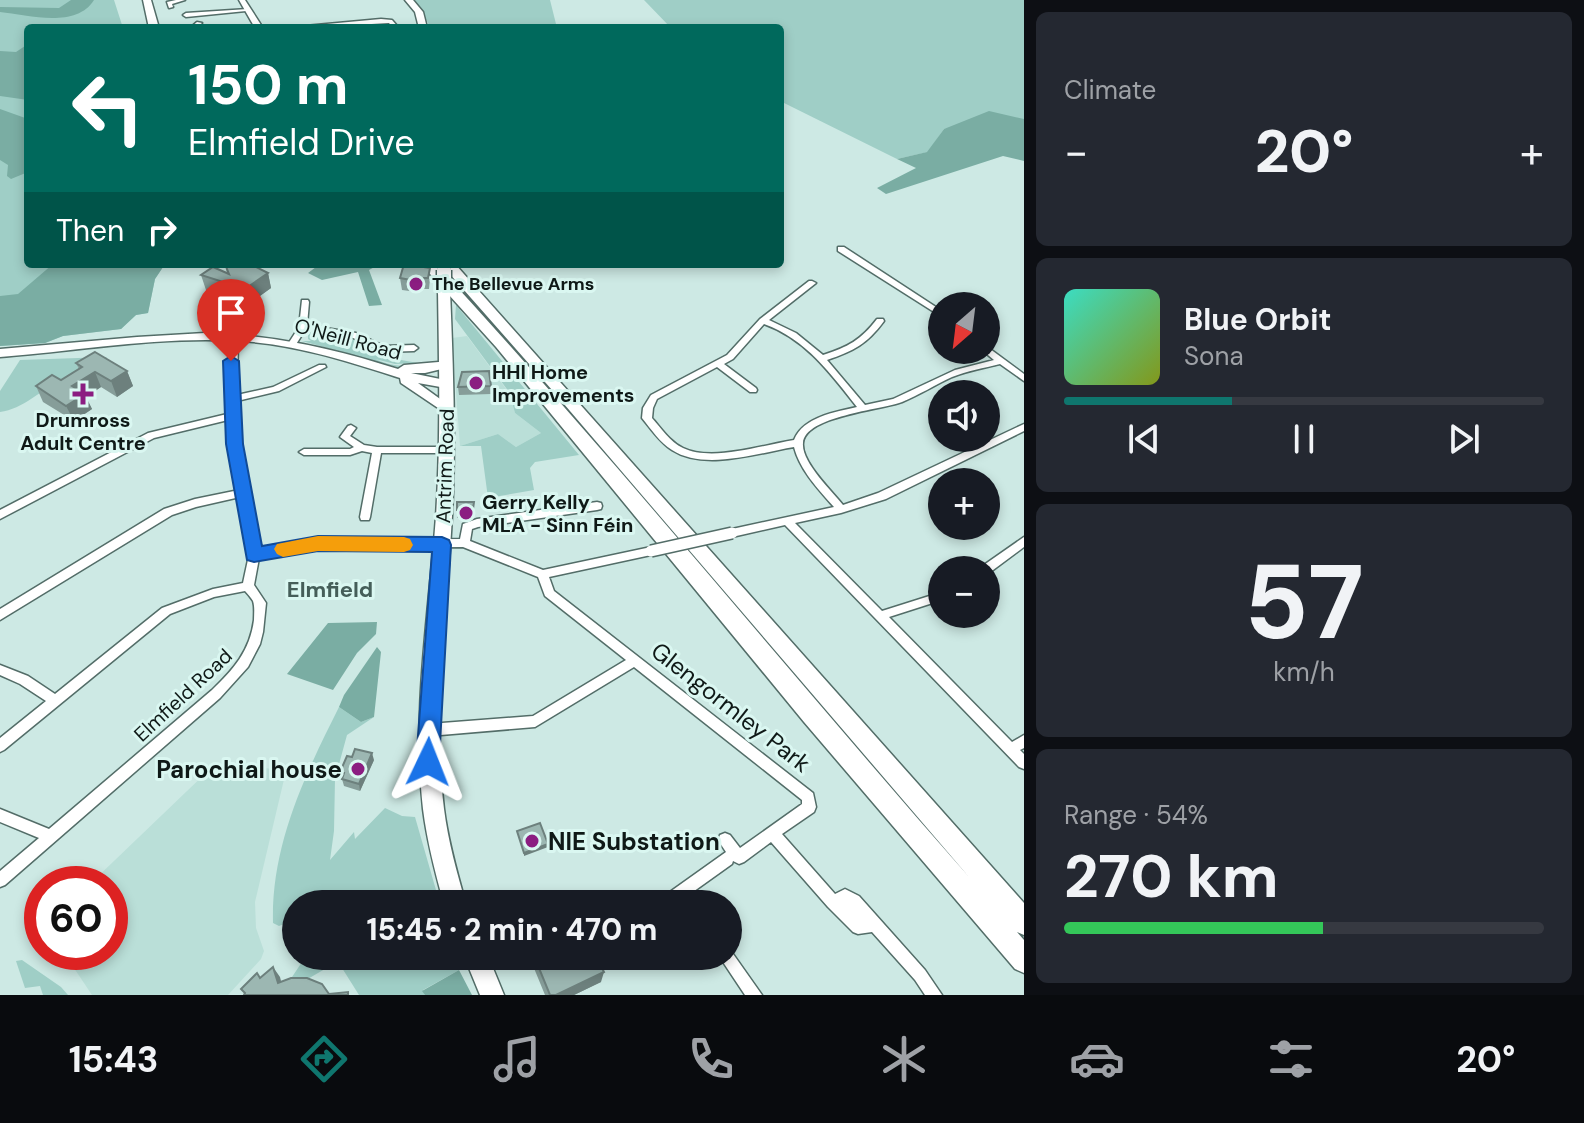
<!DOCTYPE html>
<meta charset="utf-8">
<style>
:root{--surface:#171b24;--page:#242831;--text:#f1f3f6;--muted:#9ea1a6;--line:#363941;--accent:#0f766e}
body{margin:0;font-family:"DM Sans",sans-serif;background:var(--page);color:var(--text);height:100vh;display:flex;flex-direction:column;font-size:30px;white-space:nowrap}
*{box-sizing:border-box;margin:0}
p{font-size:26px;color:var(--muted)}
.icon{flex:none;width:44px;height:44px;fill:none;stroke:currentColor;stroke-width:2;stroke-linecap:round;stroke-linejoin:round}
.map{position:relative;flex:1;overflow:hidden}
.panel{display:flex;flex-direction:column;gap:12px;padding:12px;background:#0d0f14;width:560px}
.panel>*{flex:none}
.top-card{position:absolute;left:24px;top:24px;width:760px;height:244px;border-radius:8px;box-shadow:0 4px 12px #0003;background:#00695c;color:#fff;overflow:hidden}
.needle{width:52px;rotate:208deg}
.buttons{position:absolute;left:928px;top:292px;display:grid;gap:16px}
.buttons a{display:grid;place-items:center;width:72px;height:72px;border-radius:50%;background:var(--surface);box-shadow:0 4px 12px #0003;font-size:40px}
.speed{position:absolute;left:24px;top:866px;display:flex;gap:16px;font-size:40px;font-weight:700;text-align:center}
.speed>*{display:grid;place-content:center;width:104px;height:104px;border-radius:50%;background:var(--surface);box-shadow:0 4px 12px #0003;line-height:1}
.speed .limit{border:12px solid #d22;background:#fff;color:#111}
.pin{position:absolute;display:grid;place-items:center;width:68px;height:68px;color:#fff;margin:-82px -34px;border-radius:50% 50% 50% 0;rotate:-45deg;box-shadow:0 0 8px #0007}
.pin .icon{rotate:45deg}
.me{position:absolute;width:88px;margin:-44px;rotate:2deg;stroke-linejoin:round;filter:drop-shadow(0 0 6px #0008)}
.turn{display:flex;align-items:center;gap:28px;height:168px;padding:0 32px;font-size:36px}
.turn .icon{width:104px;height:104px;stroke-width:2.5}
.turn b{display:block;font-size:56px;line-height:68px}
.then{display:flex;align-items:center;height:76px;padding:0 32px;background:#0003;gap:16px;font-size:30px}
.big{font-size:60px;font-weight:800;line-height:1.1}
.panel .card{flex:1;display:flex;flex-direction:column;justify-content:center;gap:12px;min-width:0;padding:0 28px;border-radius:12px;background:var(--page)}
.panel .dial{align-items:center;gap:0}
.dial b{font-size:104px;line-height:1}
.song{display:flex;align-items:center;gap:24px}
.cover{width:96px;height:96px;border-radius:12px;background:linear-gradient(135deg,hsl(170 70% 55%),hsl(70 70% 35%))}
.played{height:8px;border-radius:4px;background:linear-gradient(90deg,var(--accent) 35%,var(--line) 35%)}
.keys{display:flex;justify-content:space-around;direction:ltr}
.heat{display:flex;justify-content:space-between;align-items:center;font-size:44px;direction:ltr}
.charge{height:12px;border-radius:6px;background:linear-gradient(90deg,#34c759 54%,var(--line) 0)}
.trip{position:absolute;left:282px;top:890px;width:460px;height:80px;border-radius:40px;background:var(--surface);box-shadow:0 4px 12px #0003;font-weight:800;line-height:80px;text-align:center}
.tab-bar{display:flex;height:128px;justify-content:space-around;align-items:center;background:#090b0e;color:var(--muted)}
.tab-bar .icon{width:56px;height:56px}
.tab-bar .selected{color:var(--accent)}
.tab-bar b{font-size:36px;color:var(--text)}
main{display:flex;flex:1;min-height:0}
.map>svg:first-child{display:block}
.built{fill:#badfd8}
.green{fill:#9fcec6}
.forest{fill:#7aada3}
.lines{fill:none;stroke-linecap:round;stroke-linejoin:round}
.street-casing{stroke:#536d68;stroke-width:3}
.secondary-casing{stroke:#536d68;stroke-width:3}
.primary-casing{stroke:#536d68;stroke-width:3}
.highway-casing{stroke:#536d68;stroke-width:3}
.street{fill:#fff;fill-rule:evenodd}
.secondary{fill:#fff;fill-rule:evenodd}
.primary{fill:#fff;fill-rule:evenodd}
.highway{fill:#fff;fill-rule:evenodd}
.street-bridge-casing{stroke:#536d68;stroke-width:14;stroke-linecap:butt}
.primary-bridge-far1-casing{stroke:#536d68;stroke-width:13;stroke-linecap:butt}
.primary-bridge-casing{stroke:#536d68;stroke-width:17;stroke-linecap:butt}
.street-bridge{stroke:#fff;stroke-width:11}
.primary-bridge-far1{stroke:#fff;stroke-width:11}
.primary-bridge{stroke:#fff;stroke-width:14}
.wall{fill:#869d99}
.shaded-wall{fill:#6d807d}
.building{fill:#9cb7b2;stroke:#6d807d;stroke-width:2}
.route{fill:#1a73e8;stroke:#114b97;stroke-width:2}
.slow{fill:#f59e0b}
.poi-dot{fill:#8b1d81;stroke:#daf7f1;stroke-width:3}
.labels{text-anchor:middle;dominant-baseline:central;stroke-width:6;stroke-linejoin:round;paint-order:stroke}
.far-poi-label{font-size:18px;font-weight:bold;fill:#0f1917;stroke:#daf7f1;text-anchor:start}
.street-label{font-size:20px;fill:#0f1917;stroke:#daf7f1}
.poi-label{font-size:20px;font-weight:bold;fill:#0f1917;stroke:#daf7f1;text-anchor:start}
.neighbourhood-label{font-size:22px;font-weight:bold;fill:#455e59;stroke:#daf7f1}
.near-street-label{font-size:24px;fill:#0f1917;stroke:#daf7f1}
.near-poi-label{font-size:24px;font-weight:bold;fill:#0f1917;stroke:#daf7f1;text-anchor:end}
</style>
<main>
<div class="map">
<svg width="1024" height="995" viewBox="0 0 1024 995">
<rect width="100%" height="100%" fill="#cde9e4"/>
<path class="built" d="M467,336L509,393L515,413L541,433L516,447L498,434L460,446L452,338Z
M228,763L286,771L255,902L256,928L264,951L261,959L228,995H92L68,959L51,952H110V884H90L211,768Z"/>
<path class="green" d="M0,0H114L123,28H28V264H165L155,279L148,313L136,315L121,329L63,336L45,343L0,346Z
M414,0H550L557,28H431Z
M644,0H1024V120L944,129L928,152L897,159L780,101V28H671Z
M456,305L579,455L535,462L530,468L534,490L488,498L481,446H460L498,434L516,447L541,433L515,413L509,392L455,319Z
M320,331L318,335L351,342L354,338L369,346L367,354L418,363L395,364L375,359C392,367 413,368 431,362V366L396,367L302,341H311L308,339V332Z
M107,357C95,371 77,371 62,379C41,390 23,409 0,412V391L20,360Z
M339,707L361,722L374,717L347,735L335,779L334,831L330,860L354,832L355,839L385,808L402,816L415,817L440,904H296V924L292,921L279,926L273,923C271,845 305,775 339,707Z
M306,956H455L459,970L423,990L425,995H359L342,968L330,966L306,980H290Z
M22,960L61,987L68,995H43L40,986L25,988L16,961Z"/>
<path class="forest" d="M71,0H94C76,29 28,15 0,12V7L59,8Z
M28,44V100L0,96V51L16,52Z
M0,109L28,119V172L11,179L7,176L8,165L0,160Z
M989,111L1024,119V161L1003,156L886,194L877,188L916,168L897,159L927,152L944,129Z
M53,264H165L155,279L148,313L136,315L121,329L63,336L45,343L0,346V296L18,294Z
M320,264H380L369,270L382,305L369,306L358,272L322,280L308,273Z
M377,622L376,634L357,653L333,690L287,674L328,623Z
M377,647L381,652L374,717L361,722L339,707L344,695Z
M459,970L472,995H425L422,991Z"/>
<g class="lines">
<defs>
<path id="street" d="M176,0H185L172,4L173,7L169,8L167,2Z
M248,9L246,11L186,17L183,15L186,13Z
M381,19L392,20L399,28H393L389,23L302,28L305,26Z
M197,22L202,23L196,28H190Z
M838,247H844L942,311V317L838,251Z
M809,281H812L816,283L769,320L796,333L823,355C848,347 861,340 877,319H883L884,321C867,344 854,351 827,360L865,405L893,399L955,370L994,360L982,350H986V346L1024,374V381L1000,364C984,368 967,371 952,377C935,385 919,395 902,402C881,410 805,416 803,443C801,462 832,491 843,505L878,493L1024,424V431L886,499L841,513L795,523L882,611L942,592V600L889,617L1012,742L1024,735V748L1020,750L1024,754V769L1019,767L785,525L732,537L728,536L727,533L728,530L732,529L834,507C818,489 800,470 794,447C759,453 704,471 672,450C660,443 651,429 642,418L643,408L651,395L727,355L760,319ZM764,324C806,339 831,374 857,407C835,412 803,417 794,440C763,445 712,462 683,448C670,442 661,428 652,418L653,408L657,399L717,367L750,392H756L757,390L756,388L724,364L733,359Z
M302,300H308L309,302L307,325L356,333L384,346L414,345L418,348L414,351L383,352L351,337L305,330L295,346H289L288,344L299,327Z
M234,334L238,337L237,395L273,387L319,365H325L326,367L279,391L237,401V416L259,550L318,540L460,539L463,524L477,519L597,502L601,503L602,506L601,509L597,510L478,527L472,529L470,541L543,570L651,547L655,548L656,551L655,554L651,555L549,577L554,591L813,793L816,807L814,812L782,834L835,894L845,889L859,896L925,970L942,995H925L915,980L872,932L858,934L853,932L828,907L771,842L744,862L739,864L733,861L732,864L690,894L696,904H680L679,902L677,904H658L660,899L726,852L718,840L720,835L725,833L730,835L740,848L802,804V800L634,667L535,727L429,736L425,734L423,730L425,726L429,724L533,716L626,660L545,596L538,577L463,547L318,548L259,558L254,585L266,603L263,632L260,644L248,667L220,698L5,885L0,887V871L39,838L0,822V809L49,829L212,690C233,670 250,651 254,620C254,614 255,607 253,601C251,598 248,594 245,591L214,597L170,614L4,750L0,752V738L46,701L20,684L0,675V665L28,676L55,694L162,608L213,589L243,583L249,555L240,497L196,507L172,515L0,620V609L164,509L195,499L239,490L228,420L154,438L0,519V510L148,433L227,414V399L228,397L230,337Z
M351,425L356,428L350,436L364,445L377,447H447L452,450L447,453H381L370,517L369,520H361L360,517L372,453L362,451L350,455H304L299,452L304,449H350L354,447L340,437L348,426Z
M1024,537V547L989,573L986,574V570H980L981,567Z
M728,949L731,951L762,995H745L719,956H728Z"/>
<path id="secondary" d="M239,0H245L263,28H255Z
M205,333C274,335 333,348 398,369L404,365L450,361L452,364L450,367L425,373H411L450,381L452,384L446,388L418,383L454,409L448,413L444,412L401,383L400,378C347,361 295,344 239,341C159,336 79,351 0,357V349L137,337Z"/>
<path id="primary" d="M405,0H413L423,12L427,28H419L415,12Z
M444,286L450,290C453,365 456,441 452,516C447,613 432,712 444,809C448,841 457,873 466,904H444C435,872 427,841 423,809C412,711 429,613 436,516C441,441 439,365 438,290Z
M464,956H488L504,995H480Z"/>
<path id="highway" d="M143,0H151L159,28H149Z
M421,264H436C619,463 790,674 969,877L552,390L441,264H455L1024,903V935L1017,932L1024,940V973L1015,969L804,722L496,347Z"/>
</defs>
<use href="#street" class="street-casing"/>
<use href="#secondary" class="secondary-casing"/>
<use href="#primary" class="primary-casing"/>
<use href="#highway" class="highway-casing"/>
<use href="#street" class="street"/>
<use href="#secondary" class="secondary"/>
<use href="#primary" class="primary"/>
<use href="#highway" class="highway"/>
<defs>
<path id="street-bridge" d="M651,551L732,533"/>
<path id="primary-bridge-far1" d="M444,264V272"/>
<path id="primary-bridge" d="M444,270V290"/>
</defs>
<use href="#street-bridge" class="street-bridge-casing"/>
<use href="#primary-bridge-far1" class="primary-bridge-far1-casing"/>
<use href="#primary-bridge" class="primary-bridge-casing"/>
<use href="#street-bridge" class="street-bridge"/>
<use href="#primary-bridge-far1" class="primary-bridge-far1"/>
<use href="#primary-bridge" class="primary-bridge"/>
</g>
<path class="wall" d="M225,264H250L268,273L271,288L249,304L206,290L201,275L227,273Z
M404,264L430,279L429,289H417V292L402,290L400,278Z
M76,363L127,371L133,386L117,397L101,387L86,397L92,409L74,421L43,402L36,386L61,380L79,369Z
M489,371L491,394L459,395L458,387Z
M474,502V517L457,518V510Z
M374,760L360,791L344,786L340,772Z
M529,956H596L601,982L574,995H545Z"/>
<path class="shaded-wall" d="M268,273L271,288L249,304L245,289Z
M127,371L133,386L117,397L111,381Z
M95,372L101,387L86,397L92,409L74,421L66,406L72,386Z
M372,753L374,760L360,791L359,784Z
M548,844V847L524,856V853Z
M273,967L280,977L284,993L278,983Z
M604,972L601,982L574,995H556Z"/>
<path class="building" d="M225,264H250L268,273L245,289L201,275L213,267L229,274Z
M404,264L430,268L428,278H416V281L400,278Z
M95,352L127,371L111,381L95,372L72,386L85,394L66,406L36,386L52,375L61,380L82,367L76,363Z
M489,371L491,386L458,387L462,372Z
M457,502H474L473,509L457,510Z
M355,749L372,753L359,784L342,779L344,773L340,772L347,756L352,757Z
M540,823L548,844L524,853L517,831Z
M534,956H596L604,972L556,995H550Z
M273,967L278,983L291,978H307L322,984L329,994L348,992V995H244L245,993L241,989L257,973L260,978Z"/>
<path class="route" d="M231,356L239,361L243,444L262,546L318,536L442,537L449,540L451,545L439,762L436,770L428,773L420,770L416,762L432,552L318,551L254,562L247,560L226,444L223,361Z"/>
<path class="slow" d="M318,536L404,537L410,539L413,545L410,550L404,552L318,551L283,557L277,554L274,549L277,544Z"/>
<g class="poi-dot">
<circle cx="416" cy="284" r="8"/>
<circle cx="476" cy="383" r="8"/>
<path d="M79 382h8v8h8v8h-8v8h-8v-8h-8v-8h8z"/>
<circle cx="466" cy="513" r="8"/>
<circle cx="358" cy="769" r="8"/>
<circle cx="532" cy="841" r="8"/>
</g>
<g class="labels">
<g class="far-poi-label">
<text x="432" y="284">The Bellevue Arms</text>
</g>
<g class="street-label">
<text transform="translate(348 339) rotate(15)">O'Neill Road</text>
<text transform="translate(445 466) rotate(-88)">Antrim Road</text>
<text transform="translate(183 695) rotate(-43)">Elmfield Road</text>
</g>
<g class="poi-label">
<text x="492" y="372">HHI Home<tspan x="492" dy="23">Improvements</tspan></text>
<text x="83" y="420" text-anchor="middle">Drumross<tspan x="83" dy="23">Adult Centre</tspan></text>
<text x="482" y="502">Gerry Kelly<tspan x="482" dy="23">MLA - Sinn Féin</tspan></text>
</g>
<g class="neighbourhood-label">
<text x="330" y="589">Elmfield</text>
</g>
<g class="near-street-label">
<text transform="translate(731 707) rotate(38)">Glengormley Park</text>
</g>
<g class="near-poi-label">
<text x="342" y="769">Parochial house</text>
<text x="548" y="841" text-anchor="start">NIE Substation</text>
</g>
</g>
</svg>
<div class="buttons">
<a><svg class="needle" viewBox="-14 -14 28 28"><path d="M0-13l5 13h-10z" fill="#e53935"/><path d="M0 13l5-13h-10z" fill="#9ea1a6"/></svg></a>
<a><svg class="icon" aria-label="sound" viewBox="0 0 24 24"><path d="M4 9h4l5-4v14l-5-4H4zM17 9q2 3 0 6"/></svg></a>
<a>+</a>
<a>−</a>
</div>
<div class="speed"><div class="limit">60</div></div>
<div class="pin" style="left:231px;top:361px;background:#d93025"><svg class="icon" aria-label="arrive" viewBox="0 0 24 24"><path d="M6 21V4h12l-3 4 3 4H6"/></svg></div>
<svg class="me" style="left:428px;top:762px" viewBox="-20 -20 40 40"><path d="M0-17L14 15 0 8-14 15z" fill="#1a73e8" stroke="#fff" stroke-width="4"/></svg>
<div class="trip">15:45 · 2 min · 470 m</div>
<div class="top-card">
<div class="turn"><svg class="icon" aria-label="left" viewBox="0 0 24 24"><path d="M17 20v-9H6M10 6l-5 5 5 5"/></svg><div><b>150 m</b>Elmfield Drive</div></div>
<div class="then">Then<svg class="icon" aria-label="right" viewBox="0 0 24 24"><path d="M7 20v-9h11M14 6l5 5-5 5"/></svg></div>
</div>
</div>
<section class="panel">
<div class="card"><p>Climate</p>
<div class="heat"><a>−</a><b class="big">20°</b><a>+</a></div>
</div>
<div class="card">
<div class="song"><i class="cover"></i><div><b>Blue Orbit</b><p>Sona</p></div></div>
<div class="played"></div>
<div class="keys"><svg class="icon" aria-label="previous" viewBox="0 0 24 24"><path d="M18 5L8 12l10 7zM5 5v14"/></svg><svg class="icon" aria-label="pause" viewBox="0 0 24 24"><path d="M8 5v14M16 5v14"/></svg><svg class="icon" aria-label="next" viewBox="0 0 24 24"><path d="M6 5l10 7-10 7zM19 5v14"/></svg></div>
</div>
<div class="card dial"><b>57</b><p>km/h</p></div>
<div class="card"><p>Range · 54%</p><b class="big">270 km</b><div class="charge"></div></div>
</section>
</main>
<nav class="tab-bar">
<b>15:43</b>
<svg class="icon selected" aria-label="directions" viewBox="0 0 24 24"><path d="M12 3l9 9-9 9-9-9zM9 14v-3h6M13 9l2 2-2 2"/></svg>
<svg class="icon" aria-label="music" viewBox="0 0 24 24"><path d="M9 18V5l10-2v13"/><circle cx="6" cy="18" r="3"/><circle cx="16" cy="16" r="3"/></svg>
<svg class="icon" aria-label="phone" viewBox="0 0 24 24"><path d="M5 4h4l2 5-3 2q2 4 5 5l2-3 5 2v4C11 20 4 13 5 4z"/></svg>
<svg class="icon" aria-label="climate" viewBox="0 0 24 24"><path d="M12 3v18M4 7l16 10M4 17L20 7"/></svg>
<svg class="icon" aria-label="car" viewBox="0 0 24 24"><path d="M5 17H2v-5l4-1 3-4h7l3 4 3 1v5h-3M9 17h6M6 11h13"/><circle cx="7" cy="17" r="2"/><circle cx="17" cy="17" r="2"/></svg>
<svg class="icon" aria-label="filters" viewBox="0 0 24 24"><path d="M4 7h16M4 17h16"/><circle cx="9" cy="7" r="2"/><circle cx="15" cy="17" r="2"/></svg>
<b>20°</b>
</nav>
